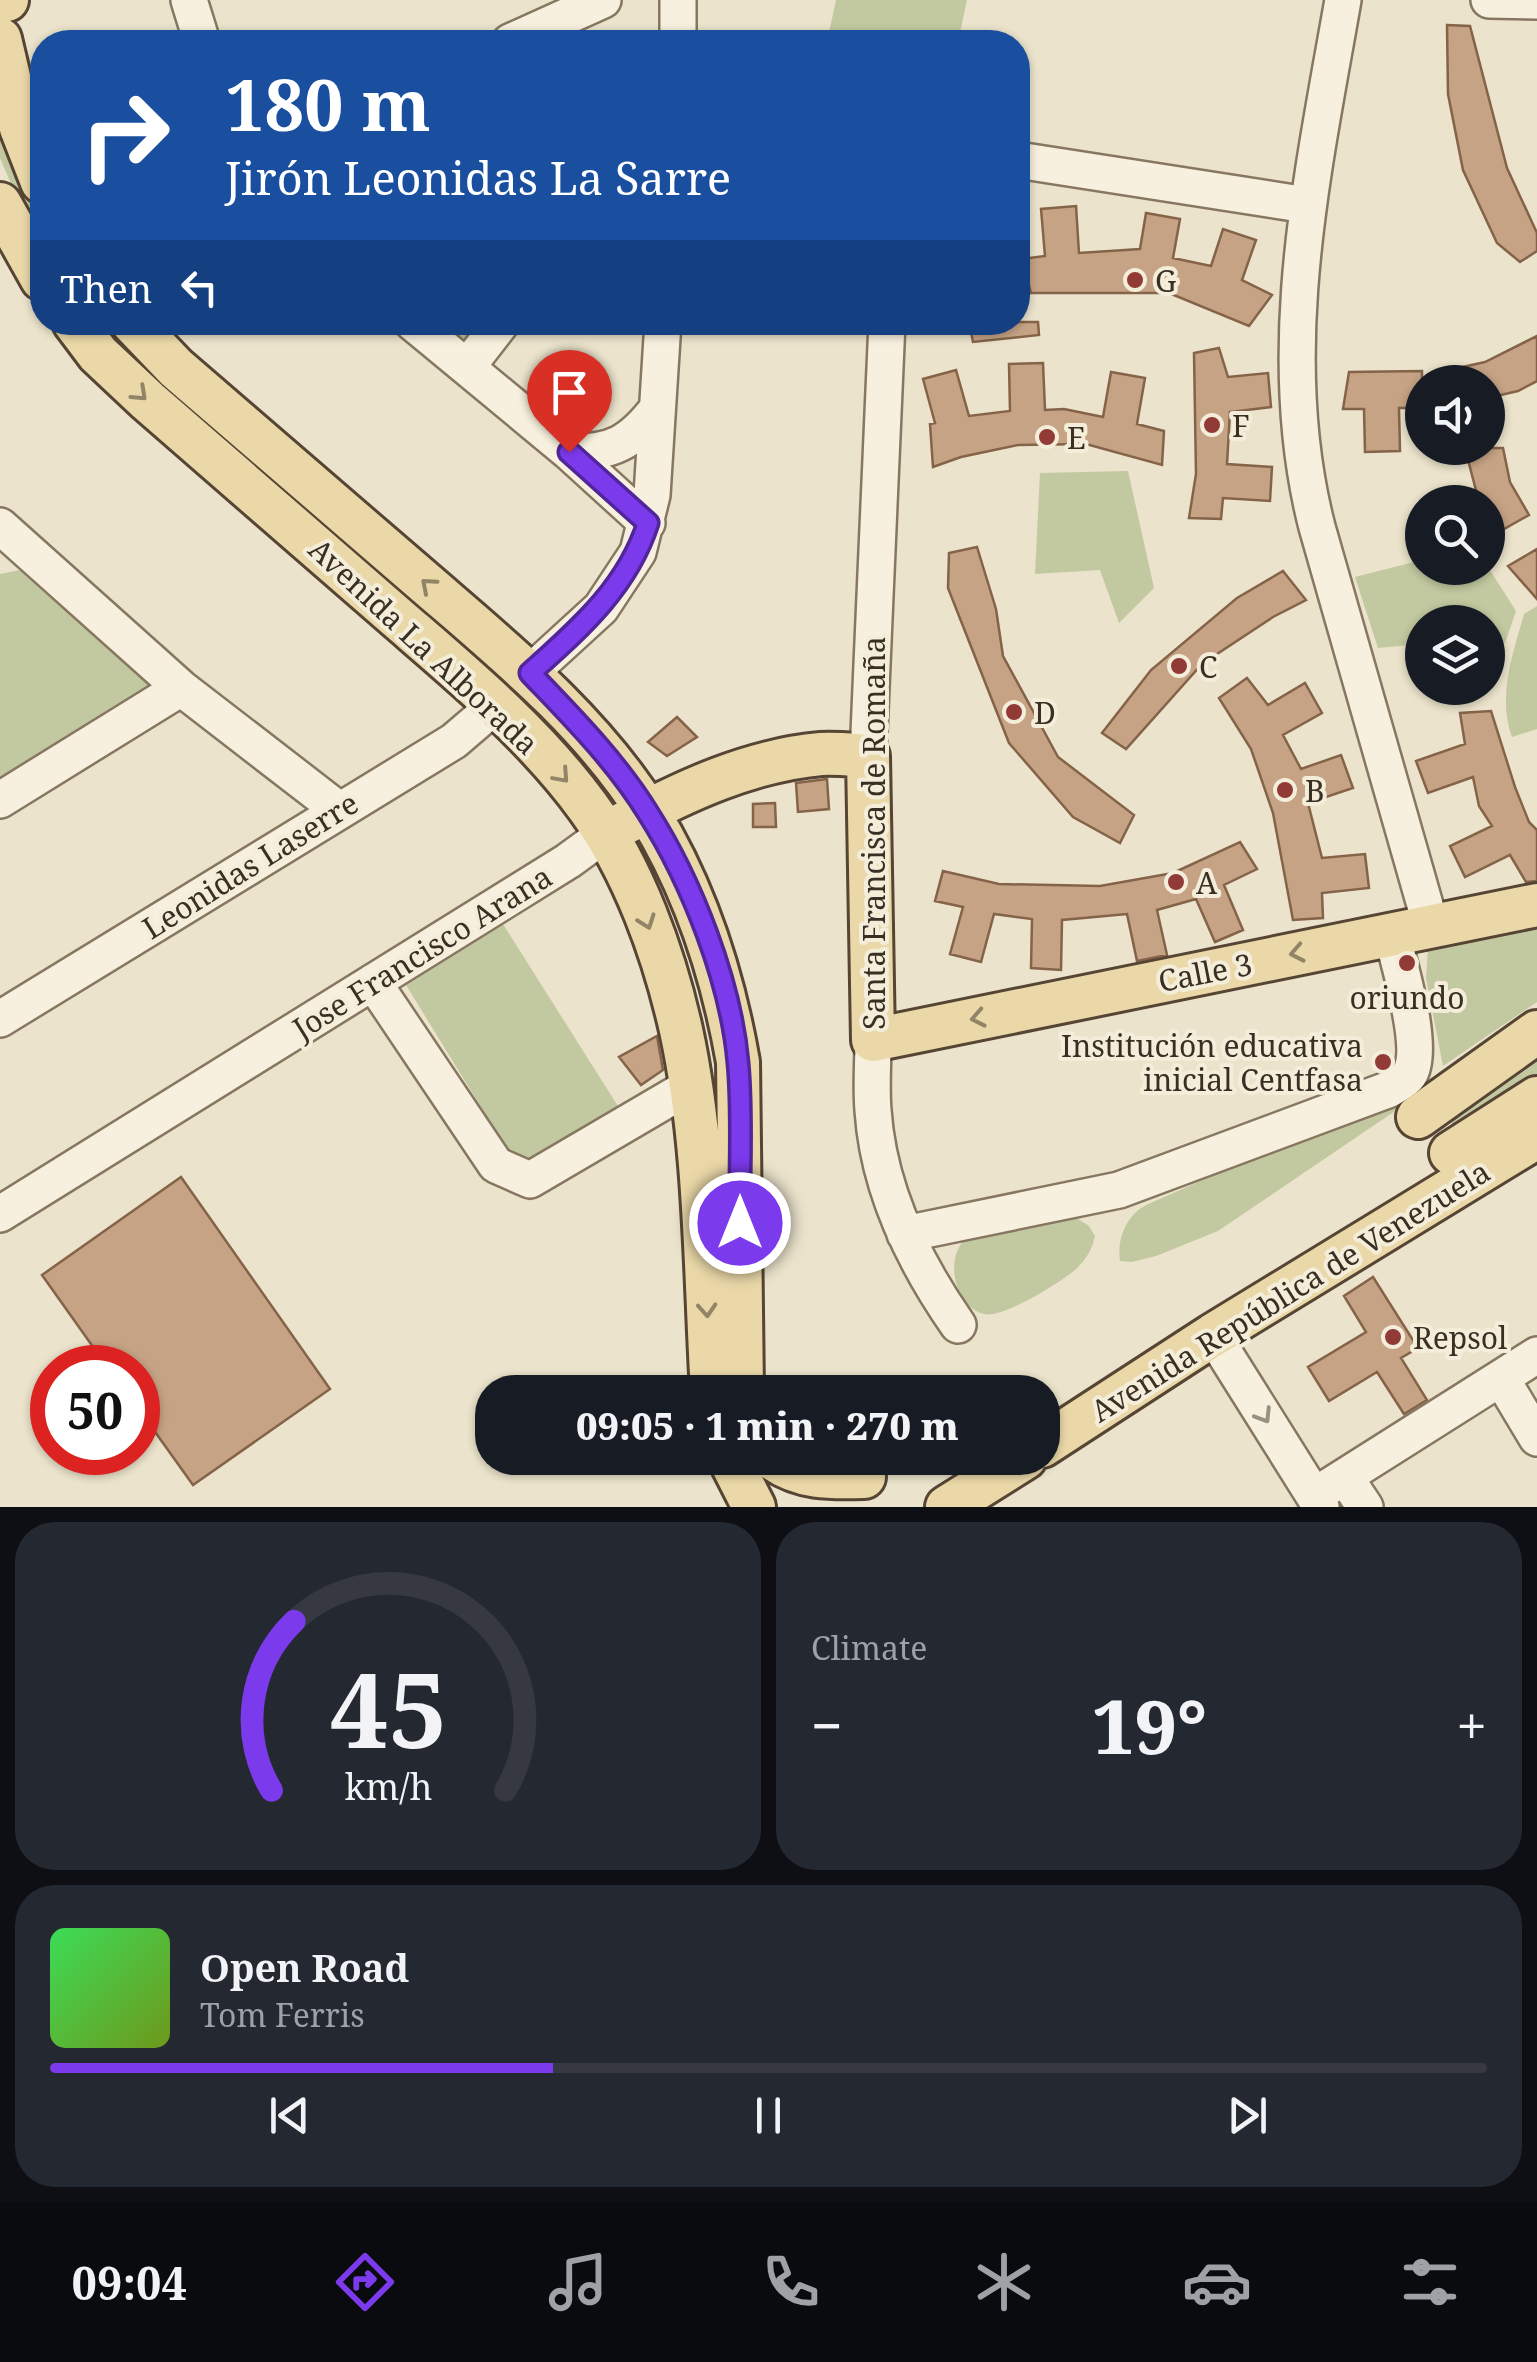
<!DOCTYPE html>
<meta charset="utf-8">
<style>
:root{--surface:#171b24;--page:#242831;--text:#f1f3f6;--muted:#9ea1a6;--line:#363941;--accent:#7c3aed}
body{margin:0;font-family:"Noto Serif",serif;background:var(--page);color:var(--text);height:100vh;display:flex;flex-direction:column;font-size:38px;white-space:nowrap}
*{box-sizing:border-box;margin:0}
p{font-size:32px;color:var(--muted)}
.icon{flex:none;width:55px;height:55px;fill:none;stroke:currentColor;stroke-width:2;stroke-linecap:round;stroke-linejoin:round}
.map{position:relative;height:1507px;overflow:hidden}
.details{display:flex;flex-direction:column;gap:15px;padding:15px;background:#0d0f14;flex:1}
.details>*{flex:none}
.guide{position:absolute;left:30px;top:30px;width:1000px;height:305px;border-radius:40px;box-shadow:0 2px 8px #0004;background:#1a4fa0;color:#fff;overflow:hidden}
.fabs{position:absolute;left:1405px;top:365px;display:grid;gap:20px}
.fabs a{display:grid;place-items:center;width:100px;height:100px;border-radius:50%;background:var(--surface);box-shadow:0 2px 8px #0004;font-size:50px}
.speed{position:absolute;left:30px;top:1345px;display:flex;gap:20px;font-size:50px;font-weight:700;text-align:center}
.speed>*{display:grid;place-content:center;width:130px;height:130px;border-radius:50%;background:var(--surface);box-shadow:0 2px 8px #0004;line-height:1}
.speed .limit{border:15px solid #d22;background:#fff;color:#111}
.pin{position:absolute;display:grid;place-items:center;width:85px;height:85px;color:#fff;margin:-102px -42px;border-radius:50% 50% 50% 0;rotate:-45deg;box-shadow:0 0 10px #0007}
.pin .icon{rotate:45deg}
.me{position:absolute;width:110px;margin:-55px;rotate:0deg;stroke-linejoin:round;filter:drop-shadow(0 0 8px #0008)}
.turn{display:flex;align-items:center;gap:35px;height:210px;padding:0 30px;font-size:45px}
.turn .icon{width:130px;height:130px;stroke-width:2.5}
.turn b{display:block;font-size:70px;line-height:85px}
.then{display:flex;align-items:center;height:95px;padding:0 30px;background:#0003;gap:20px;font-size:38px}
.big{font-size:75px;font-weight:800;line-height:1.1}
.details .tile{flex:1;display:flex;flex-direction:column;justify-content:center;gap:15px;min-width:0;padding:0 35px;border-radius:40px;background:var(--page)}
.details .dial{align-items:center;gap:0}
.dial svg{height:260px;overflow:visible;fill:none;stroke:var(--line);stroke-width:7;stroke-linecap:round;text-anchor:middle}
.dial text{fill:var(--text);stroke:none}
.song{display:flex;align-items:center;gap:30px}
.cover{width:120px;height:120px;border-radius:15px;background:linear-gradient(135deg,hsl(130 70% 55%),hsl(80 70% 35%))}
.played{height:10px;border-radius:5px;background:linear-gradient(90deg,var(--accent) 35%,var(--line) 35%)}
.keys{display:flex;justify-content:space-around;direction:ltr}
.heat{display:flex;justify-content:space-between;align-items:center;font-size:55px;direction:ltr}
.details .tiles{flex:1;display:grid;gap:15px;grid-template-columns:1fr 1fr}
.tile:last-child{grid-column:span 2}
.trip{position:absolute;left:475px;top:1375px;width:585px;height:100px;border-radius:40px;background:var(--surface);box-shadow:0 2px 8px #0004;font-weight:800;line-height:100px;text-align:center}
.menu{display:flex;height:160px;justify-content:space-around;align-items:center;background:#090b0e;color:var(--muted)}
.menu .icon{width:70px;height:70px}
.menu .selected{color:var(--accent)}
.menu b{font-size:45px;color:var(--text)}
.map>svg:first-child{display:block}
.green{fill:#c2c9a0}
.building{fill:#c6a385;stroke:#846349;stroke-width:2.5}
.lines{fill:none;stroke-linecap:round;stroke-linejoin:round}
.minor-casing{stroke:#877761;stroke-width:40}
.major-casing{stroke:#564534;stroke-width:48}
.minor{stroke:#f7f0de;stroke-width:35}
.major{stroke:#ead8a8;stroke-width:42}
.oneway{stroke:#928466}
.oneway2{stroke:#989080}
.route-casing{stroke:#51269a;stroke-width:25}
.route{stroke:#7c3aed;stroke-width:18}
.poi-dot{fill:#913a36;stroke:#f3edda;stroke-width:4}
.labels{text-anchor:middle;dominant-baseline:central;stroke-width:8;stroke-linejoin:round;paint-order:stroke}
.poi-label{font-size:30px;fill:#392f23;stroke:#f3edda;text-anchor:start}
.street-label{font-size:30px;fill:#392f23;stroke:#f3edda}
</style>
<div class="map">
<svg width="1537" height="1507" viewBox="0 0 1537 1507">
<rect width="100%" height="100%" fill="#ebe3cb"/>
<path class="green" d="M836,0H967L958,42H827Z
M0,73L36,205L42,215V256L0,158Z
M436,323H488L466,349Z
M1128,471L1154,588L1119,623L1100,570L1035,574L1040,473Z
M1422,560V568L1488,567L1516,611L1505,643L1488,640V622H1422V644L1378,648L1355,577Z
M25,569L153,680L150,695L0,785V574Z
M1537,606V729L1512,737C1497,697 1513,653 1524,614Z
M1537,920V1002L1443,1066L1426,978L1428,948Z
M503,924L621,1111L534,1160L506,1148L406,985Z
M1537,1060V1075L1454,1126L1449,1121Z
M1395,1096L1403,1097L1407,1103L1218,1231L1156,1256L1132,1262L1120,1261C1117,1238 1126,1216 1146,1205Z
M1075,1217L1089,1226L1095,1236C1092,1250 1086,1260 1075,1270C1061,1282 1002,1319 984,1314C954,1307 943,1255 968,1237Z"/>
<path class="building" d="M1447,25L1470,26L1507,168L1537,233V251L1520,262L1497,243L1463,170L1448,94Z
M1076,206L1079,253L1140,249L1146,213L1180,219L1173,258L1211,266L1223,229L1256,240L1242,280L1272,295L1249,326L1169,293H1031L1022,259L1045,256L1041,209Z
M969,322H1038L1039,335L973,342Z
M1537,336V381L1518,391L1488,398V382H1428L1427,375L1485,362Z
M1219,348L1228,377L1268,373L1271,407L1230,412L1227,464L1272,467L1270,501L1223,498L1221,519L1189,518L1196,474L1194,353Z
M1043,363L1045,410L1064,409L1103,417L1111,372L1145,378L1137,424L1164,431L1162,465L1086,444L1018,445L961,457L933,467L930,424L935,423L923,379L956,370L969,416L1010,411L1009,364Z
M1422,371V408H1399L1400,451L1365,452L1364,409H1343L1349,372Z
M1465,448H1503L1510,482L1529,515L1488,538V502H1479Z
M977,547L996,609L1003,656L1058,757L1134,815L1120,843L1073,817L1009,743L948,588L949,553Z
M1537,549V599L1508,566Z
M1283,571L1306,600L1273,617L1202,664L1126,749L1102,733L1151,670L1237,598Z
M1247,678L1268,705L1305,683L1322,713L1283,735L1301,769L1341,755L1353,788L1308,803L1322,858L1365,854L1369,888L1322,893L1323,918L1293,920L1273,813L1251,749L1219,698Z
M1491,711L1515,787L1529,822L1537,830V881L1526,882L1510,855L1465,877L1450,846L1492,826L1479,806L1473,777L1428,793L1416,761L1465,744L1460,713Z
M677,717L697,737L667,756L648,742Z
M827,779L829,809L798,812L796,783Z
M775,803L776,827H753V804Z
M1240,842L1257,869L1224,885L1243,930L1215,942L1196,899L1157,910L1167,955L1137,961L1127,914L1062,920L1061,970L1031,968L1032,919L994,914L981,962L950,954L963,907L935,901L943,871L999,884L1100,886L1173,873Z
M657,1036L663,1070L641,1085L619,1057Z
M181,1177L330,1389L193,1485L138,1408V1368H108L42,1275Z
M1373,1277L1418,1348L1401,1358L1427,1400L1404,1414L1377,1372L1329,1401L1308,1367L1366,1332L1344,1296Z"/>
<g class="lines">
<defs>
<path id="minor" d="M189,0L202,42
M678,0V42
M1343,0C1313,172 1272,353 1317,527L1431,926
M1489,0L1537,1
M510,42L603,0
M1018,160L1307,205
M412,322L569,452L647,523
M467,367L502,322
M569,452C612,453 631,443 657,409
M0,526L181,688L339,810
M530,673L601,608L638,552L652,495L663,322
M868,756L887,322
M0,800L181,688
M373,982L496,1165L530,1180L692,1085
M0,1019L454,741L496,705
M873,1040C873,1063 871,1087 873,1110C878,1187 914,1262 958,1325
M0,1214L568,861L605,834
M905,1234L1119,1190L1390,1089C1396,1085 1405,1081 1409,1075C1426,1050 1399,964 1392,935
M1213,1335L1321,1507
M1501,1378L1537,1438
M1345,1477L1365,1507
M1314,1496L1537,1355"/>
<path id="major" d="M0,1L7,0
M0,39L21,128L42,182
M0,204L42,279
M74,322L98,354L148,401C230,472 312,543 394,615C462,674 534,733 588,807C634,870 664,954 681,1030C706,1145 705,1274 712,1392
M132,322L176,368C258,439 340,510 423,581C504,651 591,721 649,814C695,889 723,976 738,1062L742,1392
M623,824C684,791 751,760 821,754C836,753 853,755 868,756L873,1040L1537,905
M1418,1117L1537,1032
M1451,1153L1537,1098
M1042,1446L1213,1335L1537,1137
M729,1458L754,1507
M772,1458C800,1479 831,1478 864,1477
M947,1507L1025,1458"/>
</defs>
<use href="#minor" class="minor-casing"/>
<use href="#major" class="major-casing"/>
<use href="#minor" class="minor"/>
<use href="#major" class="major"/>
</g>
<defs><path id="oneway-chevron" d="M-2-3.5L2.5 0L-2 3.5" fill="none" stroke-width="1.6" stroke-linecap="round" stroke-linejoin="round" transform="scale(2.5)"/></defs>
<g class="oneway">
<use href="#oneway-chevron" transform="translate(140 394) rotate(43)"/>
<use href="#oneway-chevron" transform="translate(428 585) rotate(-139)"/>
<use href="#oneway-chevron" transform="translate(562 776) rotate(48)"/>
<use href="#oneway-chevron" transform="translate(647 922) rotate(70)"/>
<use href="#oneway-chevron" transform="translate(1297 953) rotate(169)"/>
<use href="#oneway-chevron" transform="translate(978 1018) rotate(169)"/>
<use href="#oneway-chevron" transform="translate(707 1310) rotate(86)"/>
</g>
<use class="oneway2" href="#oneway-chevron" transform="translate(1264 1416) rotate(58)"/>
<g class="lines">
<defs>
<path id="route" d="M569,452L648,523C627,588 579,629 530,673C572,717 616,761 648,813C692,882 731,982 738,1063C743,1116 739,1170 740,1223"/>
</defs>
<use href="#route" class="route-casing"/>
<use href="#route" class="route"/>
</g>
<g class="poi-dot">
<circle cx="1135" cy="280" r="10"/>
<circle cx="1212" cy="425" r="10"/>
<circle cx="1047" cy="437" r="10"/>
<circle cx="1179" cy="666" r="10"/>
<circle cx="1014" cy="712" r="10"/>
<circle cx="1285" cy="790" r="10"/>
<circle cx="1176" cy="882" r="10"/>
<circle cx="1407" cy="963" r="10"/>
<circle cx="1383" cy="1062" r="10"/>
<circle cx="1393" cy="1337" r="10"/>
</g>
<g class="labels">
<g class="poi-label">
<text x="1155" y="280">G</text>
<text x="1232" y="425">F</text>
<text x="1067" y="437">E</text>
<text x="1199" y="666">C</text>
<text x="1034" y="712">D</text>
<text x="1305" y="790">B</text>
<text x="1196" y="882">A</text>
<text x="1407" y="997" text-anchor="middle">oriundo</text>
<text x="1363" y="1045" text-anchor="end">Institución educativa<tspan x="1363" dy="34">inicial Centfasa</tspan></text>
<text x="1413" y="1337">Repsol</text>
</g>
<g class="street-label">
<text transform="translate(424 646) rotate(43)">Avenida La Alborada</text>
<text transform="translate(873 833) rotate(-90)">Santa Francisca de Romaña</text>
<text transform="translate(250 865) rotate(-32)">Leonidas Laserre</text>
<text transform="translate(422 952) rotate(-32)">Jose Francisco Arana</text>
<text transform="translate(1205 972) rotate(-11)">Calle 3</text>
<text transform="translate(1290 1291) rotate(-32)">Avenida República de Venezuela</text>
</g>
</g>
</svg>
<div class="fabs">
<a><svg class="icon" aria-label="sound" viewBox="0 0 24 24"><path d="M4 9h4l5-4v14l-5-4H4zM17 9q2 3 0 6"/></svg></a>
<a><svg class="icon" aria-label="search" viewBox="0 0 24 24"><circle cx="10" cy="10" r="6"/><path d="M15 15l6 6"/></svg></a>
<a><svg class="icon" aria-label="layers" viewBox="0 0 24 24"><path d="M12 4l9 5-9 5-9-5zM3 14l9 5 9-5"/></svg></a>
</div>
<div class="speed"><div class="limit">50</div></div>
<div class="pin" style="left:569px;top:452px;background:#d93025"><svg class="icon" aria-label="arrive" viewBox="0 0 24 24"><path d="M6 21V4h12l-3 4 3 4H6"/></svg></div>
<svg class="me" style="left:740px;top:1223px" viewBox="-20 -20 40 40"><circle r="17" fill="#7c3aed" stroke="#fff" stroke-width="3"/><path d="M0-11L8 9 0 5-8 9z" fill="#fff"/></svg>
<div class="trip">09:05 · 1 min · 270 m</div>
<div class="guide">
<div class="turn"><svg class="icon" aria-label="right" viewBox="0 0 24 24"><path d="M7 20v-9h11M14 6l5 5-5 5"/></svg><div><b>180 m</b>Jirón Leonidas La Sarre</div></div>
<div class="then">Then<svg class="icon" aria-label="left" viewBox="0 0 24 24"><path d="M17 20v-9H6M10 6l-5 5 5 5"/></svg></div>
</div>
</div>
<section class="details">
<div class="tiles">
<div class="tile dial"><svg viewBox="0 0 100 80">
<path d="M14 69A42 42 0 1 1 86 69"/>
<path d="M14 69A42 42 0 0 1 21 17" stroke="#7c3aed"/>
<text x="50" y="56" font-size="32" font-weight="700">45</text>
<text x="50" y="72" font-size="11">km/h</text>
</svg></div>
<div class="tile"><p>Climate</p>
<div class="heat"><a>−</a><b class="big">19°</b><a>+</a></div>
</div>
<div class="tile">
<div class="song"><i class="cover"></i><div><b>Open Road</b><p>Tom Ferris</p></div></div>
<div class="played"></div>
<div class="keys"><svg class="icon" aria-label="previous" viewBox="0 0 24 24"><path d="M18 5L8 12l10 7zM5 5v14"/></svg><svg class="icon" aria-label="pause" viewBox="0 0 24 24"><path d="M8 5v14M16 5v14"/></svg><svg class="icon" aria-label="next" viewBox="0 0 24 24"><path d="M6 5l10 7-10 7zM19 5v14"/></svg></div>
</div>
</div>
</section>
<nav class="menu">
<b>09:04</b>
<svg class="icon selected" aria-label="directions" viewBox="0 0 24 24"><path d="M12 3l9 9-9 9-9-9zM9 14v-3h6M13 9l2 2-2 2"/></svg>
<svg class="icon" aria-label="music" viewBox="0 0 24 24"><path d="M9 18V5l10-2v13"/><circle cx="6" cy="18" r="3"/><circle cx="16" cy="16" r="3"/></svg>
<svg class="icon" aria-label="phone" viewBox="0 0 24 24"><path d="M5 4h4l2 5-3 2q2 4 5 5l2-3 5 2v4C11 20 4 13 5 4z"/></svg>
<svg class="icon" aria-label="climate" viewBox="0 0 24 24"><path d="M12 3v18M4 7l16 10M4 17L20 7"/></svg>
<svg class="icon" aria-label="car" viewBox="0 0 24 24"><path d="M5 17H2v-5l4-1 3-4h7l3 4 3 1v5h-3M9 17h6M6 11h13"/><circle cx="7" cy="17" r="2"/><circle cx="17" cy="17" r="2"/></svg>
<svg class="icon" aria-label="filters" viewBox="0 0 24 24"><path d="M4 7h16M4 17h16"/><circle cx="9" cy="7" r="2"/><circle cx="15" cy="17" r="2"/></svg>
</nav>
